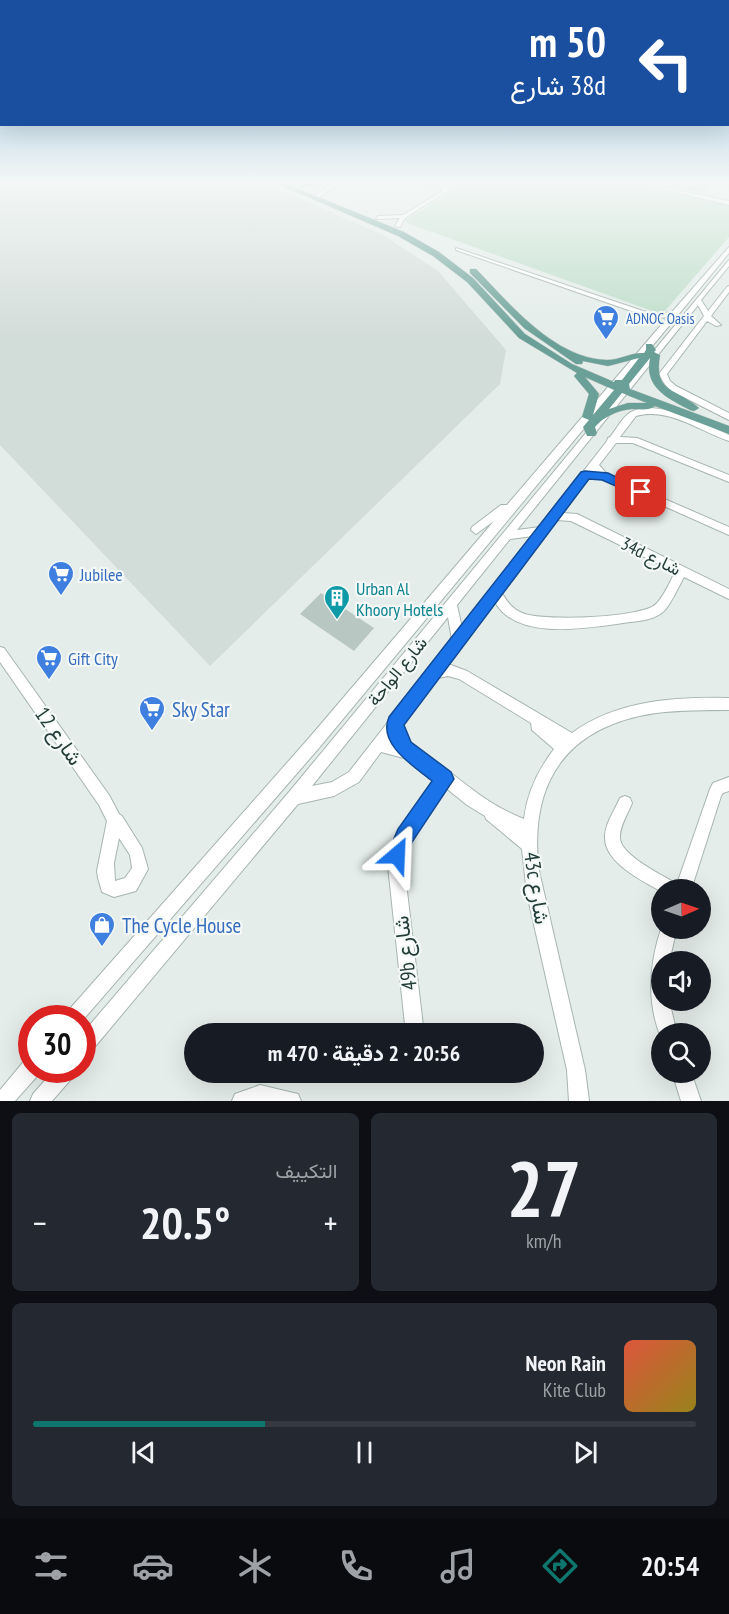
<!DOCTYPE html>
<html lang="ar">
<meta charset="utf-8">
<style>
:root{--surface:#171b24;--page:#242831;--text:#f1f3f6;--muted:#9ea1a6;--line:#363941;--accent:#0f766e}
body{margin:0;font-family:"PT Sans Narrow",Vazirmatn,sans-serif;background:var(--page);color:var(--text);direction:rtl;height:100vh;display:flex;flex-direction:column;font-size:22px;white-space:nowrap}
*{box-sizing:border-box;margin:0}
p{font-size:20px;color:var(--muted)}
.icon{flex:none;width:33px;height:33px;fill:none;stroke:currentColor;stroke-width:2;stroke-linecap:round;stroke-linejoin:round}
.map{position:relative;height:1101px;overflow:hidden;direction:ltr}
.sheet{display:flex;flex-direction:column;gap:12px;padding:12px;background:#0d0f14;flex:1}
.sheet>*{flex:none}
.banner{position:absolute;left:0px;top:0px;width:729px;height:126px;box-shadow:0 6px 24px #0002;direction:rtl;background:#1a4fa0;color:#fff;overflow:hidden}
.needle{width:39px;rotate:88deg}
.tools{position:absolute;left:651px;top:879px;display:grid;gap:12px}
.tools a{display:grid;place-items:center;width:60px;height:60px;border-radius:50%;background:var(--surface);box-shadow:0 6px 24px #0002;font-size:30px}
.speed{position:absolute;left:18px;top:1005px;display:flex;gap:12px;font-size:30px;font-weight:700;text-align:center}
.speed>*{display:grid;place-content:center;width:78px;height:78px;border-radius:50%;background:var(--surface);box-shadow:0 6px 24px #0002;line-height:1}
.speed .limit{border:9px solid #d22;background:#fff;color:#111}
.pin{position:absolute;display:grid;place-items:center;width:51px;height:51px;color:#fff;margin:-26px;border-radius:12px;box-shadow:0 3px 9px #0006}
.me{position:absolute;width:66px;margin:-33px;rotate:26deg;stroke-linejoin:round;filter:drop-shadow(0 0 4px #0008)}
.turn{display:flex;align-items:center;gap:21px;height:126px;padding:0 24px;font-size:27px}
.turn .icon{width:78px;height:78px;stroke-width:2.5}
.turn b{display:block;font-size:42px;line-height:51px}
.big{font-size:45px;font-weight:700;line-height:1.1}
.sheet .widget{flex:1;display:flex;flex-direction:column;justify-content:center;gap:9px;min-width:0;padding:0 21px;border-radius:9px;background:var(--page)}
.sheet .dial{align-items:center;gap:0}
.dial b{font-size:78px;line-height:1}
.song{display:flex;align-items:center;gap:18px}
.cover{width:72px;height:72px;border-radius:9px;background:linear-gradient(135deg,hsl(10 70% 55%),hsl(50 70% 35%))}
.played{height:6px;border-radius:3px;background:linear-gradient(90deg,var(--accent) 35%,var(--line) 35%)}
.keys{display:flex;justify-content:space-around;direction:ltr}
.heat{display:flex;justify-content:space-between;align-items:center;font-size:33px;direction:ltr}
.sheet .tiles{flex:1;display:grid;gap:12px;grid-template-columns:1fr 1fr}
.widget:last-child{grid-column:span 2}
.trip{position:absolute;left:184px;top:1023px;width:360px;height:60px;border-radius:30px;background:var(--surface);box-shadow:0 6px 24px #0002;font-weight:700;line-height:60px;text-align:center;direction:rtl}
.tabs{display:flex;height:96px;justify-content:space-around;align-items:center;background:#090b0e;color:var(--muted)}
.tabs .icon{width:42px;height:42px}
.tabs .active{color:var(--accent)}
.tabs b{font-size:27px;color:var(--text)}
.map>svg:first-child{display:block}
.built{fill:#d2dcd9}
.green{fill:#beddc9}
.building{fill:#b9c7c3}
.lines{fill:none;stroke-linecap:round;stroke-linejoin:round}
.minor-casing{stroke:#a7b5b1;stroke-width:2}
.major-casing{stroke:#c2c9c8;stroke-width:1}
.minor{fill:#fff;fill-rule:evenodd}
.major{fill:#6aa097;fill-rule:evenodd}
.route{fill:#1a73e8;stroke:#114b97;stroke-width:1.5}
.labels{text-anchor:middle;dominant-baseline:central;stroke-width:4.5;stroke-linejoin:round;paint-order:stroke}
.far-shop-label{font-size:15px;fill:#366cbe;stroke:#f4f9f7;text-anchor:start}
.street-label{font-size:18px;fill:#243d39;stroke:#f4f9f7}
.shop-label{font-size:18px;fill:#366cbe;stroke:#f4f9f7;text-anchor:start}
.culture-label{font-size:18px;fill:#0d838f;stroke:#f4f9f7;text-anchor:start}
.near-shop-label{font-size:21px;fill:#366cbe;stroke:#f4f9f7;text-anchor:start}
.near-street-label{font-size:21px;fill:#243d39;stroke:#f4f9f7}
</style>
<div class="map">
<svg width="729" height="1101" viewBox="0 0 729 1101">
<rect width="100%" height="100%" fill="#e4edea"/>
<path class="built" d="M0,184H261L294,196L383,235L438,271L506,350L500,384L210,666L0,445Z"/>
<path class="green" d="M463,184H630L729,206V237L664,312H655L407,223L406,220Z"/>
<path class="building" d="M666,184H712L702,193Z
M321,593L374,628L354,651L300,614Z"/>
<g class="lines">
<defs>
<path id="minor" d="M333,184H338L318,198H314V196Z
M423,184L447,187L453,184H458L405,218L400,227L395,226L400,218L376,219L378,216L403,215L444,190Z
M641,184H649L729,201V205Z
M729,247V253L678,315L319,748L82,1021V1018H64L67,1012L309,738L494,521L476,534L471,530L472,527L501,505H507L668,317L658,318L640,314L456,250V248L643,311L658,314L672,312Z
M729,260V266L701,300L708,311L727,287L729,286V292L711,316L721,325L716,326L707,321L667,374L670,381L676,386L729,413V420L670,390L664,383L659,374L704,316L698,305L517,530L540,527L607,441L608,438L610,437C616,430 623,416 631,412C656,398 706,425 729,435V441C699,431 669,407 636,416L620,437L637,438L729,475V482L633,443H616L599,465L607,474L729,527V535L601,478L594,471L563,513L577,514L729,589V599L684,577C679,586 670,606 663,612C652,621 636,621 623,623C587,628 516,641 495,602L448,664L467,671L572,733C618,700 674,697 729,698V710C705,710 680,710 656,713C566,726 528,783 539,871L585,1070L589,1101H569L567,1070L527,894L522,849L486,819L485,816L467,805L446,788L411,840L404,866L424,1034H406L388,866L400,831L435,779L404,758L381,752L359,782L334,796L298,804L88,1055L82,1058V1034L289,792ZM557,520L571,521L675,572C670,582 664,596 656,604C643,618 545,621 525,614C513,610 508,603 502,593ZM533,536L462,628L457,605L510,539ZM448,617L452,640L349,772L332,782L312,786ZM448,676L459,679L531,723L532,730L554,749C538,770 527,793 524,819C487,804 470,787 439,764C431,758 422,755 415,749C409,744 404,733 402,725L438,678Z
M0,647L4,648L109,795L119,814L122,816L142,848L148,869L136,891L114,897L102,892L98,878L97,871L107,821L99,805L0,662ZM119,838L130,855L132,868L125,878L115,881L114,863Z
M729,777V791L723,793L721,796L691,890H662V892C643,881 605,863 605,838C604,825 615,810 620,798L625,796L630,798L632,803C628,814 619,827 620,838C620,855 664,876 677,884L710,789L713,783Z
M662,926V928H677L669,962H662V1000H669L677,1034H662V1040C646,1003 649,964 662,926Z
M32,1058V1070H40L39,1074L15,1101H0V1090L25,1060Z
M54,1070H75L73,1077L52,1101H30L33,1094Z
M672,1072H691L701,1101H681Z
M260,1085L298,1094L301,1101H232L235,1094Z"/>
<path id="major" d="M278,184H286L404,232L439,252L473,278L525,334L572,364L614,382L615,380H622L639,358L608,366L583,361L582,364H576L524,328L470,273V269H476C510,304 555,359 607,360C620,360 632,352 644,353L646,350V344H652L656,350L654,352L660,355C653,394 678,388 699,408L694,411L690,410C668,398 644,388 650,358L629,384L630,389L729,426V434L655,406C649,411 640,409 632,409C618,410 603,417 595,427L597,433L595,436H587L583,427L589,420L582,417L589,394L574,376L577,373L519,338L467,282L433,256L398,236ZM585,377L614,390L593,415L599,394ZM622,393L647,403H628L609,409Z
M302,184H331L300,187Z"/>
</defs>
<use href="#minor" class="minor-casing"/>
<use href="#major" class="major-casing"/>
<use href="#minor" class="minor"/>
<use href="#major" class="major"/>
</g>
<linearGradient id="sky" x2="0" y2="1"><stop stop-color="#84b8de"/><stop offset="0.54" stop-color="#f3f7f6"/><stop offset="1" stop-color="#f3f7f6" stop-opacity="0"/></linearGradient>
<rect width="729" height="338" fill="url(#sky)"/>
<path class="route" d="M585,471L608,473L647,492L641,497L602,480L589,479L404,725L411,742L451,772L454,779L412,842L404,862L397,865L390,862L387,855L398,829L432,781C415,767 377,744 389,717L581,472Z"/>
<defs>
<symbol id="supermarket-pin" viewBox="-11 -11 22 30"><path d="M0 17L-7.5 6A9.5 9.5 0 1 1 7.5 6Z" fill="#3f7fe0" stroke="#f4f9f7"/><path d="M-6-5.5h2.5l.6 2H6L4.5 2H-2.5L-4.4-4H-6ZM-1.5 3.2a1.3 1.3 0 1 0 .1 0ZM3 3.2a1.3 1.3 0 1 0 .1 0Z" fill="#fff"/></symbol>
<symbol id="building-pin" viewBox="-11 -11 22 30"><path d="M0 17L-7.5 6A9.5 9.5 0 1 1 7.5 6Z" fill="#0f9aa8" stroke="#f4f9f7"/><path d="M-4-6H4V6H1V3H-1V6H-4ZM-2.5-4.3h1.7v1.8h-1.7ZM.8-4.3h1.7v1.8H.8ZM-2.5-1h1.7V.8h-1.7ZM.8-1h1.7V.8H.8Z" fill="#fff"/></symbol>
<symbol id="shop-pin" viewBox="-11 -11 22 30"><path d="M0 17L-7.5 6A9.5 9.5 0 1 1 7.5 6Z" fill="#3f7fe0" stroke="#f4f9f7"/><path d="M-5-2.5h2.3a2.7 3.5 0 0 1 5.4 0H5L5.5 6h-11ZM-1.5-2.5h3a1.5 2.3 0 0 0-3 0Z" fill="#fff"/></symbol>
</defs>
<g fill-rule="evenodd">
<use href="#supermarket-pin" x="591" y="303" width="30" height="40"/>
<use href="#supermarket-pin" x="46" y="559" width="30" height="40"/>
<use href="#building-pin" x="322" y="583" width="30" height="40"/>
<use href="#supermarket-pin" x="34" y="643" width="30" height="40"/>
<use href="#supermarket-pin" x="137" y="694" width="30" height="40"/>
<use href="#shop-pin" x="87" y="910" width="30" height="40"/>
</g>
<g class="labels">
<g class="far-shop-label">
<text x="626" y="318">ADNOC Oasis</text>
</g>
<g class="street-label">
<text transform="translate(651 556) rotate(26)">34d شارع</text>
<text transform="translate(397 671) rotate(-51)">شارع الواحة</text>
</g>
<g class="shop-label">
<text x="80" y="574">Jubilee</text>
<text x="68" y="658">Gift City</text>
</g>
<g class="culture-label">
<text x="356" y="588">Urban Al<tspan x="356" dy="21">Khoory Hotels</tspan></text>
</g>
<g class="near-shop-label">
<text x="172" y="709">Sky Star</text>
<text x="122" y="925">The Cycle House</text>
</g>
<g class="near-street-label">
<text transform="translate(59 736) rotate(55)">شارع 12</text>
<text transform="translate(537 888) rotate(81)">43c شارع</text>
<text transform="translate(405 953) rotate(-97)">49b شارع</text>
</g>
</g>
</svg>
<div class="tools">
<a><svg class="needle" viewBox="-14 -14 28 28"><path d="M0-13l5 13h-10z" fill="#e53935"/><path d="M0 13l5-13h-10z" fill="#9ea1a6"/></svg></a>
<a><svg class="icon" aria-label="sound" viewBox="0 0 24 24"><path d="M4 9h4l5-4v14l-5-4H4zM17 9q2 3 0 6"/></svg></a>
<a><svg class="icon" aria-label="search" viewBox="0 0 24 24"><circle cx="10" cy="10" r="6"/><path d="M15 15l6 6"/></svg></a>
</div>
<div class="speed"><div class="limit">30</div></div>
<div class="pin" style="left:641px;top:492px;background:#d93025"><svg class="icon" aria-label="arrive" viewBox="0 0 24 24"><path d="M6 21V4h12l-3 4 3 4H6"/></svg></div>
<svg class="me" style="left:397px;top:855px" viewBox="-20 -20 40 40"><path d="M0-17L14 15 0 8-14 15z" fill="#1a73e8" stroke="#fff" stroke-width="4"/></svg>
<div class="trip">20:56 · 2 دقيقة · 470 m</div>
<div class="banner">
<div class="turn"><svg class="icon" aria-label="left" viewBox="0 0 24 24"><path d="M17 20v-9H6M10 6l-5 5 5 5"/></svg><div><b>50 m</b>38d شارع</div></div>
</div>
</div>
<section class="sheet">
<div class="tiles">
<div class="widget dial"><b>27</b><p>km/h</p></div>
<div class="widget"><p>التكييف</p>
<div class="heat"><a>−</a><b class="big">20.5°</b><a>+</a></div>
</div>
<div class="widget">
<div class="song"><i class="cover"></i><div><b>Neon Rain</b><p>Kite Club</p></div></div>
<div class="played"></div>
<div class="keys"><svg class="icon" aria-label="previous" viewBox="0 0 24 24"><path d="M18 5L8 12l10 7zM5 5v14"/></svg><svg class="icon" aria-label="pause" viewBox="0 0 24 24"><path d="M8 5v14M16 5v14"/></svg><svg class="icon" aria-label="next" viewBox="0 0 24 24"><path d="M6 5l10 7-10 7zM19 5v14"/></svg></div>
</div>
</div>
</section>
<nav class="tabs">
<b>20:54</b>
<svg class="icon active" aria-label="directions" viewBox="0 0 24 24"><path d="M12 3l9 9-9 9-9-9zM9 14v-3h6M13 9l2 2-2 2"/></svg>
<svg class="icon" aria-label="music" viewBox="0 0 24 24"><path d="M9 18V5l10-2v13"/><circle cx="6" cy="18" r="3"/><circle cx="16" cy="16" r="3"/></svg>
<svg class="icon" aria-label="phone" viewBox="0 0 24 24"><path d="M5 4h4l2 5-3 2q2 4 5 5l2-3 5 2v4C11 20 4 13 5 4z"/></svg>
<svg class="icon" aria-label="climate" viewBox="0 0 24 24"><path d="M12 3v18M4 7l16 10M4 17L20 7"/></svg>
<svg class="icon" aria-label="car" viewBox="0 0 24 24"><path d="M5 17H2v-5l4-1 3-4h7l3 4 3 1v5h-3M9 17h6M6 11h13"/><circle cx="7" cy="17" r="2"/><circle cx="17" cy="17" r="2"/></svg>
<svg class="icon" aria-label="filters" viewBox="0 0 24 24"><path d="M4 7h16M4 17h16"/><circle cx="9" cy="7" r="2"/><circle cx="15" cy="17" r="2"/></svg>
</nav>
